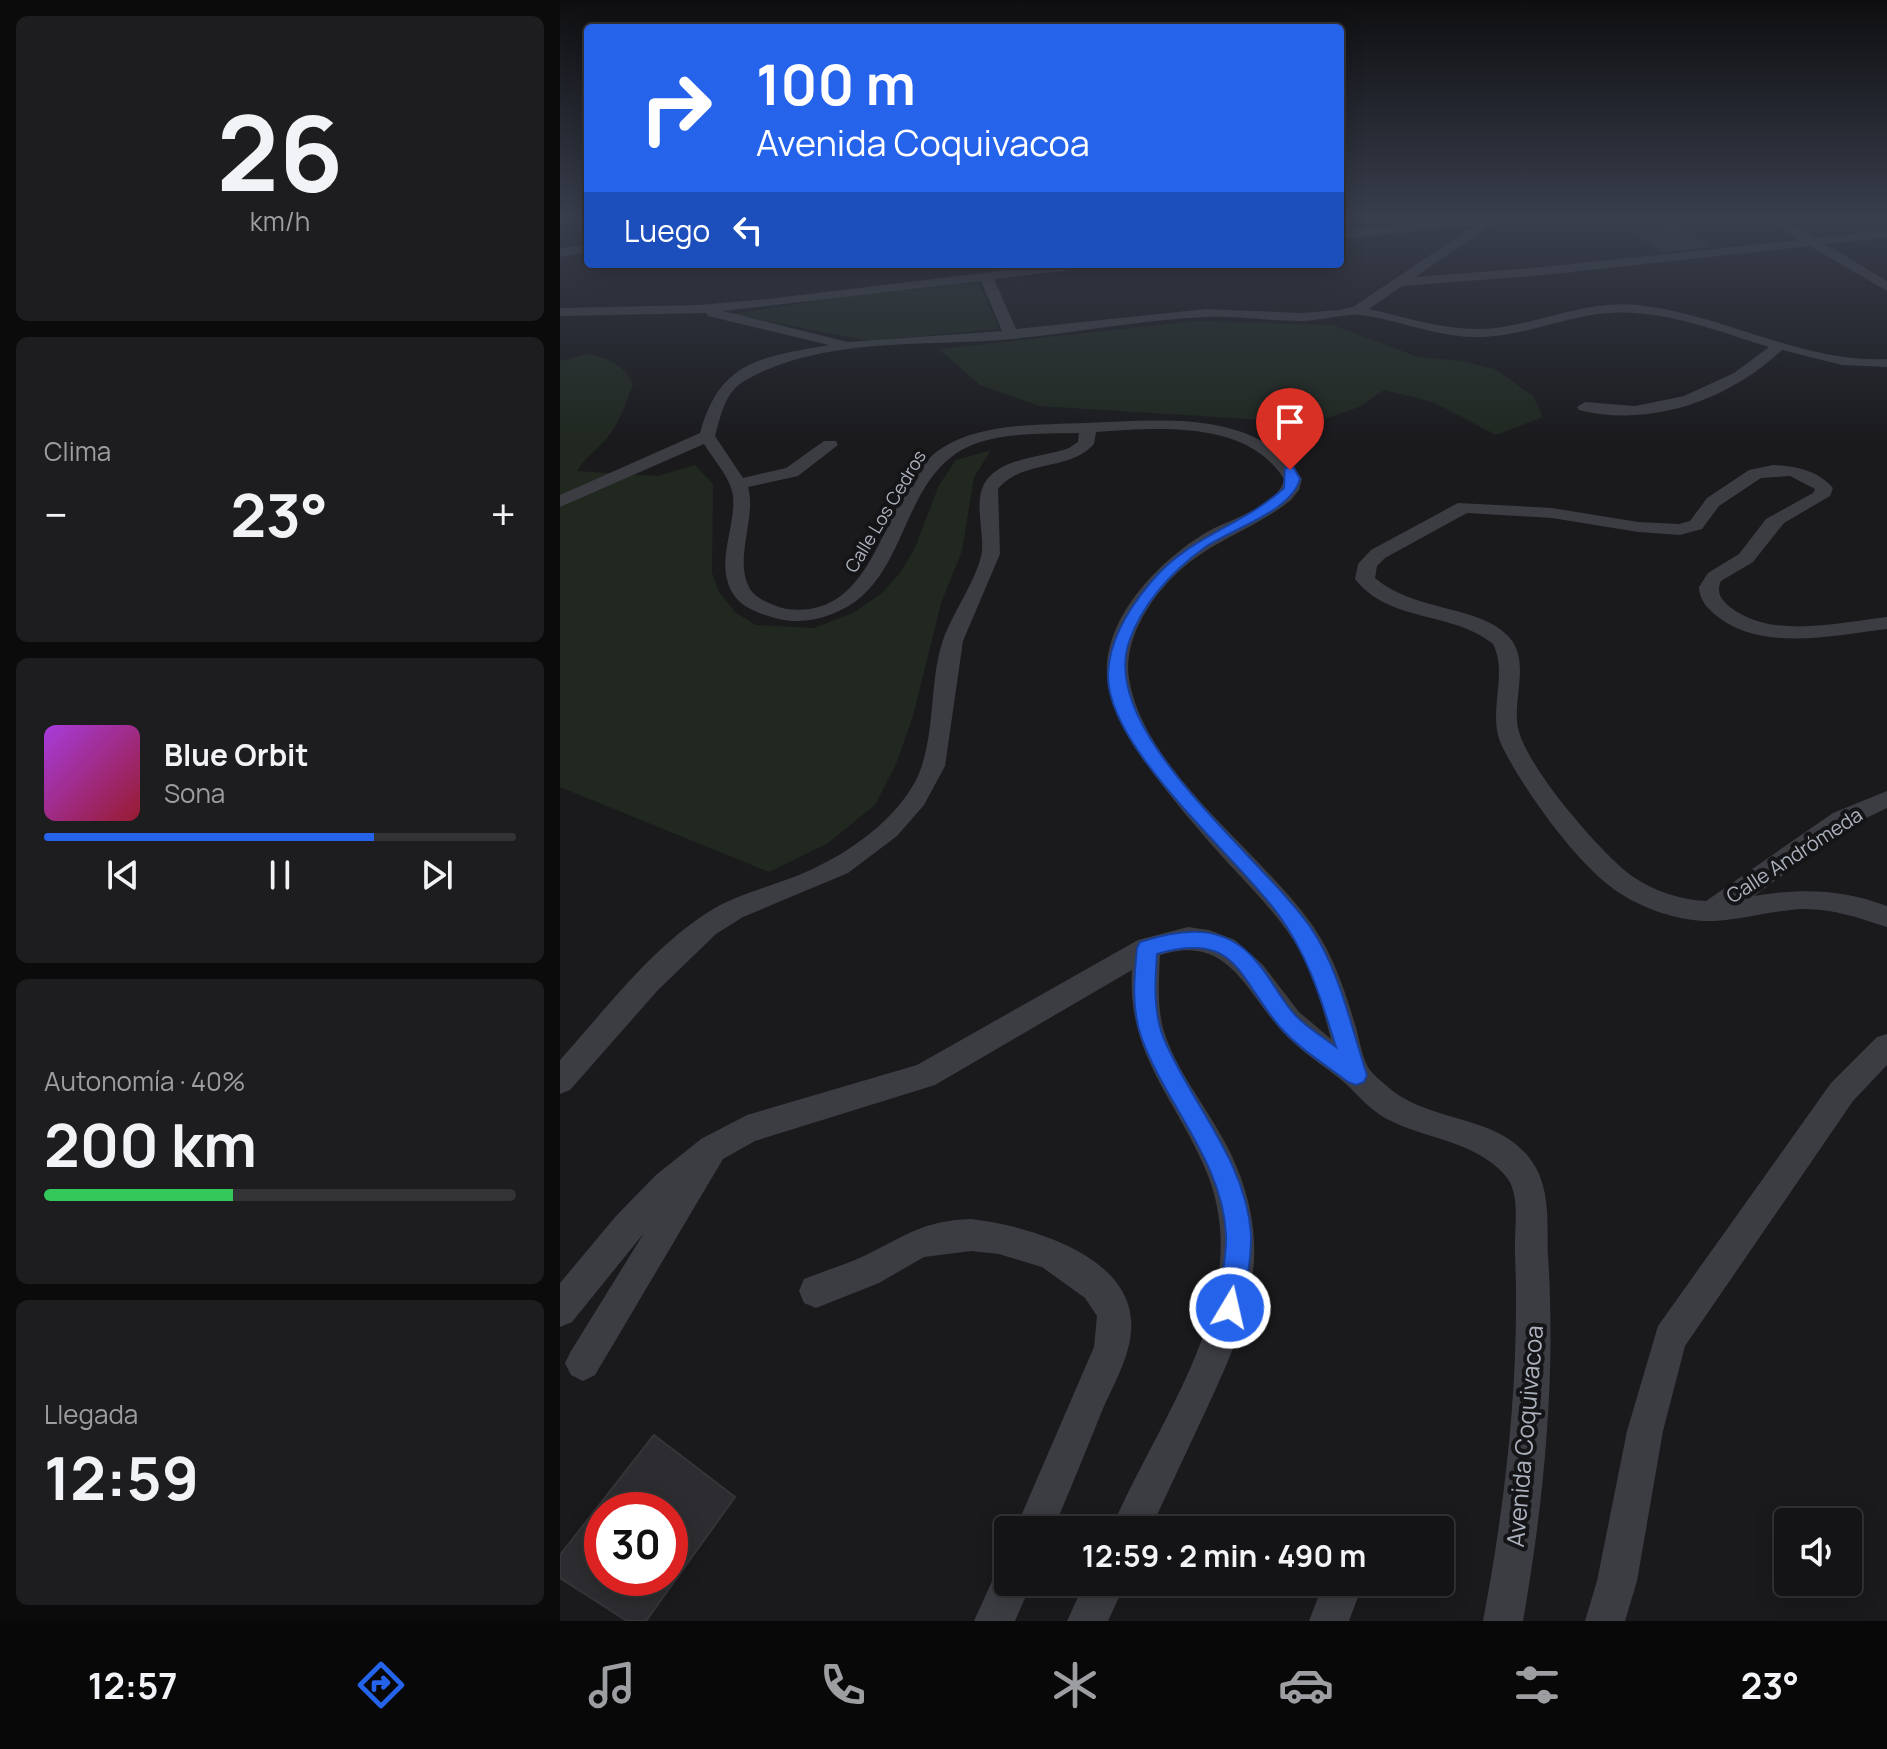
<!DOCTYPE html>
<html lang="es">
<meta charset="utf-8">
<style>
:root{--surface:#141416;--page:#1d1d1f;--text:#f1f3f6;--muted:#9d9ea1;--line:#333335;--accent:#2563eb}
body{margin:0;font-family:Manrope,sans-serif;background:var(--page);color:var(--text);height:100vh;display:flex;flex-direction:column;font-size:30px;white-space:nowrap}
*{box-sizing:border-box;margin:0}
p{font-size:26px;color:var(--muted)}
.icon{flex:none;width:44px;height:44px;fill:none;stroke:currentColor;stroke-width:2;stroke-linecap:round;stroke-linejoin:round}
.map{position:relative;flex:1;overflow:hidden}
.details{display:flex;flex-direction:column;gap:16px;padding:16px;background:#0b0b0c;width:560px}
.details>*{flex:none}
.hud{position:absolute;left:24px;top:24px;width:760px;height:244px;border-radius:8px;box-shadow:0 4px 20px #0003,0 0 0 2px var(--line);background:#2563eb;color:#fff;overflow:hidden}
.buttons{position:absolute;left:1214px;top:1508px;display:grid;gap:16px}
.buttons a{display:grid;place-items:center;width:88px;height:88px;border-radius:8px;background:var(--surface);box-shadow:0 4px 20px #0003,0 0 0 2px var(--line);font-size:40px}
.speed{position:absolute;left:24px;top:1492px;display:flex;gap:16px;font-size:40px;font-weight:700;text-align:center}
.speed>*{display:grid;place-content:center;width:104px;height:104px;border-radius:50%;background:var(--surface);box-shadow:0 4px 20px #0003,0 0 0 2px var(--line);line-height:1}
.speed .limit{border:12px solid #d22;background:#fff;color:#111}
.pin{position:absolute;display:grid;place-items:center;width:68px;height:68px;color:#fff;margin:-82px -34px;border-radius:50% 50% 50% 0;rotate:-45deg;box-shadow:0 0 8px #0007}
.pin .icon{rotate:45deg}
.me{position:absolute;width:88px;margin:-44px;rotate:9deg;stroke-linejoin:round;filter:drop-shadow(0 0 6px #0008)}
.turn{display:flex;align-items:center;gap:28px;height:168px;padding:0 40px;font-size:36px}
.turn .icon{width:104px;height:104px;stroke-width:2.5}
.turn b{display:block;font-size:56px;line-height:68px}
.then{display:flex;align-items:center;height:76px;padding:0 40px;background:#0003;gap:16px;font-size:30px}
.big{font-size:60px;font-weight:700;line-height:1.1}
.details .widget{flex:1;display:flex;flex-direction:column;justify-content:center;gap:12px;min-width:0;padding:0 28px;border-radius:12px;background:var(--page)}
.details .dial{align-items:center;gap:0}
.dial b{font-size:104px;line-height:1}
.song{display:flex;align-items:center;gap:24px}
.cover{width:96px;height:96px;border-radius:12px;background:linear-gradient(135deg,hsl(280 70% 55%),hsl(350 70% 35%))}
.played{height:8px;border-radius:4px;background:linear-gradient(90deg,var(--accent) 70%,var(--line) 70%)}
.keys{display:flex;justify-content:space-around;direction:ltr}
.heat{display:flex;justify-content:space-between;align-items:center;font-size:44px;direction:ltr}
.charge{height:12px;border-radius:6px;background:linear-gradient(90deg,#34c759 40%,var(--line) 0)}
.trip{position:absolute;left:434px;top:1516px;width:460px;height:80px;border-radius:8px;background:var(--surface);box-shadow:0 4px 20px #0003,0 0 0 2px var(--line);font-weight:700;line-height:80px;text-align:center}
.tab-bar{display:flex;height:128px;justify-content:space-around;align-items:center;background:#080809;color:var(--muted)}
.tab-bar .icon{width:56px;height:56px}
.tab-bar .on{color:var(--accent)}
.tab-bar b{font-size:36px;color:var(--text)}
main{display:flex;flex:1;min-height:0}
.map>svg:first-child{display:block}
.green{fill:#202820}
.building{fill:#2d2d31;stroke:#343439;stroke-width:2;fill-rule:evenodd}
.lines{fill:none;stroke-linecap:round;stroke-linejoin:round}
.minor{fill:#3b3d42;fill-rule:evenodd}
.route{fill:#2563eb;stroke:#184099;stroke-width:2}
.labels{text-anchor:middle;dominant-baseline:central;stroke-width:8;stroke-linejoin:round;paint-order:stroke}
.far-street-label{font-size:18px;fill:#acb2bd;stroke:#151518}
.street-label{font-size:20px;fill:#acb2bd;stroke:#151518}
.near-street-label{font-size:24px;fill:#acb2bd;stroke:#151518}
</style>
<main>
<section class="details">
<div class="widget dial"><b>26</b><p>km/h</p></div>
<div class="widget"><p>Clima</p>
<div class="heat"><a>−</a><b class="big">23°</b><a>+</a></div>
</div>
<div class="widget">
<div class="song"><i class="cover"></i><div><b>Blue Orbit</b><p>Sona</p></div></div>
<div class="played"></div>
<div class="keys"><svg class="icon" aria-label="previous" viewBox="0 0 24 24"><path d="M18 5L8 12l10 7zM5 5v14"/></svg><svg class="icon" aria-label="pause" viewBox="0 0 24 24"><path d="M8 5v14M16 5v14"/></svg><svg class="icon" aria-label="next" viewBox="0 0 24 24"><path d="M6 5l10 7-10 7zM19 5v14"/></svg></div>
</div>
<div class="widget"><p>Autonomía · 40%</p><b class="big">200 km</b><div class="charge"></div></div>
<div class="widget"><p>Llegada</p><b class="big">12:59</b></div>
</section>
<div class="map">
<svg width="1327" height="1621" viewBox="0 0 1327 1621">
<rect width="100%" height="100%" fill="#1a1a1d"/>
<path class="green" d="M418,282L439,329L308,341L172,314L279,297Z
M636,321L773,325L858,357L902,361L935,369L973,396L983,417L936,435L873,402L824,390L799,407L753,423L479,406L420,385L379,349Z
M26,354C48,357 63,364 73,384C66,403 60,422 47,438C37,450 25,457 17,471L98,476L135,465L153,484L152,573L159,592L176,613L196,625L254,628L293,613L322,593L340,573L355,548L379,485L396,460L431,450L414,477L402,551L381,603L353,716L336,764L315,805L268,843L209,872L0,787V361Z"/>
<path class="building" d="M1118,226L1149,246L1103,251L1073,231Z
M94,1435L175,1497L86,1621H67L0,1578V1555ZM42,1510H110V1578H42Z"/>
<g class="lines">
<path class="minor" d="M934,216H971L965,220L934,223L855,277L974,268L1239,240L1202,216H1216L1254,238L1327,230V238L1265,244L1327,281V291L1250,246L974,276L842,286L809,309C850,318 892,333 935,328C983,322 1028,300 1078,305C1162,314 1242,363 1327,359V367L1282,365L1222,350C1169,400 1091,428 1019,410L1017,407L1025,402L1075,406L1124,396L1174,373L1209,347C1155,330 1095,306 1038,314C996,320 956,338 913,337C874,336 839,320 801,315C787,313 759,321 741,321C709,321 677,316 645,317C580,320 516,333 452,339C366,347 264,336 186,380C165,391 161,415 155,436L183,478L226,468L264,441H276L278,445L238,476L188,487C197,518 173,559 190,589C196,599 216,607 227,609C322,621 321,487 382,448C422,423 478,425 524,423C598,421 696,407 742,479L739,490L731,500C694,530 651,540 615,575C589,600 563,641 569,679C585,773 700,850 753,926C773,955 784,988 794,1021C799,1035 801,1055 808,1067C812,1074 822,1082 828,1087C873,1127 950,1111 979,1174C990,1200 987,1229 988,1256C996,1379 984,1500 963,1621H923C946,1499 960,1378 955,1253C954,1233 959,1206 952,1187C950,1180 943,1173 938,1168C907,1140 863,1138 827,1119C810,1110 800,1097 786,1084C770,1070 750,1058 734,1043C688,1003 675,931 600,955C599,979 597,1004 603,1028C615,1070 647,1107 667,1146C717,1245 691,1314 647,1408C628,1449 609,1489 590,1530H551C598,1417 701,1294 644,1166C613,1095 567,1053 572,970L375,1085L195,1141L163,1159L35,1375L23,1381L11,1375L5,1363L11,1351L84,1233L12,1322L0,1327V1283L56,1216L96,1175L141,1139L187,1115L357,1065L578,940L628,927L649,930L675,940L703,965L739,1012L771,1039C763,1010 756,980 741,953C723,920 694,891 668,863C640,832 612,799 587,765C569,741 550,707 547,677C543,617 600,560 647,532C669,519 719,507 724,479C687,419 596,428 536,432L534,444C509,472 462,459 438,489L440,554L403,641L385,766L364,805L337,836L288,873L183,917L156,934L98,990L10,1090L0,1094V1060C46,1009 91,948 150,911C177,894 209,887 239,875C283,857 332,824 355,782C377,739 368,684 383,640C392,614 419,576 422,551C424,527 411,495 430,476C449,457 484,457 509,448L518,442L519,433C479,434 422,431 390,458C338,500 343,588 272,614C255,621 236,623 219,619C203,615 180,608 172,592C155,561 176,528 173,496C171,478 153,459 144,444L0,507V495L140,433C160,360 202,357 269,345L148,316L146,313L0,316V308L139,305L208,299L497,264H535L529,268L434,279L456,329L646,309L742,313L779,310L793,307L915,225L780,239V231ZM421,281L442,331L288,342L163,311Z
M28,244V252L0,257V249Z
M1213,465C1236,466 1257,470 1273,488L1270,496L1224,523L1193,562L1161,581C1156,593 1161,599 1170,607C1212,640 1279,622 1327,617V629C1275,635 1203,652 1158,617C1148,609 1139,600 1139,587L1148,573L1179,554L1206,519L1253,493L1255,489L1230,476L1201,478L1159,506L1142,529L1120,535L1078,532L992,518L907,513L825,558L817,566L815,578C855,612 917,605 947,635C972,659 952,698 958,728C965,765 1041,854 1072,876C1093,891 1121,900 1146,901L1273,813L1327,791V808L1290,826L1194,896C1241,888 1282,889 1327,906V927C1299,918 1274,909 1244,909C1213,910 1183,920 1153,921C1120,922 1082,909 1055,890C1016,863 963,789 942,746C926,713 949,676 933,644C893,611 829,623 795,579L798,564L811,550L898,503L992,508L1078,522L1119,524L1130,521L1147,498L1189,470Z
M1327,1034V1065L1293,1101L1125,1346L1103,1431L1077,1581L1065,1621H1025L1037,1581L1067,1431L1098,1326L1271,1083L1317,1037Z
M411,1219C464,1225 566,1253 571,1319C574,1351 554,1383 542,1411C526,1451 510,1490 493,1530H455L534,1347L537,1316L525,1298L482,1267L439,1254L411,1251L364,1257L319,1283L256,1308L244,1303L239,1291L244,1279C264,1271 284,1265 304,1256C346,1236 361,1221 411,1219Z
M448,1564V1582H472L455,1621H414L438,1568Z
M525,1582H566L548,1621H507Z
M764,1582H800L802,1586L789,1621H749Z"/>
</g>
<linearGradient id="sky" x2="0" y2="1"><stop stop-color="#0e0e10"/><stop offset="0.49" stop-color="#383e4c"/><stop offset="1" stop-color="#383e4c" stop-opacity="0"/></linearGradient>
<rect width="1327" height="443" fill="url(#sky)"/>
<path class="route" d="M725,468H734L740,479C731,512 671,529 644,548C612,571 582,604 569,642C538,732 702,857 751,928C780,971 791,1027 807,1075L804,1082L796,1085L788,1082C766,1065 738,1048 720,1027C677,977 678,931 597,954C595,981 593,1013 604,1039C631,1103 686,1161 691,1234C692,1258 686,1284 683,1308L680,1317L670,1321L661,1317L657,1308C660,1285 667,1259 666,1235C663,1162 606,1105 582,1039C571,1010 574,978 577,948L580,942C623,928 665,923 697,962C712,979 721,1001 737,1017C748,1028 763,1037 776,1047C761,999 748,955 718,914C675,855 546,748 548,674C549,639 569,608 591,582C630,535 683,526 724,488Z"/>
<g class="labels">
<g class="far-street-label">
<text transform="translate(325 511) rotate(-59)">Calle Los Cedros</text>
</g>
<g class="street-label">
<text transform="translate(1234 855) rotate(-33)">Calle Andrómeda</text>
</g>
<g class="near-street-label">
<text transform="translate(964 1436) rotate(-85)">Avenida Coquivacoa</text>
</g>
</g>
</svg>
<div class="buttons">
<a><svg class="icon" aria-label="sound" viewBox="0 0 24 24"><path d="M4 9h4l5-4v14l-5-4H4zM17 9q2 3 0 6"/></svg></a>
</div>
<div class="speed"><div class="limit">30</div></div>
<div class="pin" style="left:730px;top:470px;background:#d93025"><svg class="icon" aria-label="arrive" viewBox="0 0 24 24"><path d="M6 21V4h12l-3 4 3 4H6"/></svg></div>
<svg class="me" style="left:670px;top:1308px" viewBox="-20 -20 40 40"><circle r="17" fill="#2563eb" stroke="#fff" stroke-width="3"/><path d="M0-11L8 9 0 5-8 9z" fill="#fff"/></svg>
<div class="trip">12:59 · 2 min · 490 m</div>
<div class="hud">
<div class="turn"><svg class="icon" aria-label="right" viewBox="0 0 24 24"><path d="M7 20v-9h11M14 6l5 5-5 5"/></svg><div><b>100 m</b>Avenida Coquivacoa</div></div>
<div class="then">Luego<svg class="icon" aria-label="left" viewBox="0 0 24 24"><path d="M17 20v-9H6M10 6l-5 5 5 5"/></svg></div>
</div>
</div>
</main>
<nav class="tab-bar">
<b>12:57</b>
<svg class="icon on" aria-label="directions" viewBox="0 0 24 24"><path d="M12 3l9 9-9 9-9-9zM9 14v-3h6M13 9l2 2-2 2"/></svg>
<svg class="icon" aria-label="music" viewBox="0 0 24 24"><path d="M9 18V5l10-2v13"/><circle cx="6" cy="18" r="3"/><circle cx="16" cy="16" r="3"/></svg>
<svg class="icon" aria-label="phone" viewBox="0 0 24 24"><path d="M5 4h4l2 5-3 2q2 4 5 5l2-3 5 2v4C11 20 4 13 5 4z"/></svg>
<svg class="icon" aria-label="climate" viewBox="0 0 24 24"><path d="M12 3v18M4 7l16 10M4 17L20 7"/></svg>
<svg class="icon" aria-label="car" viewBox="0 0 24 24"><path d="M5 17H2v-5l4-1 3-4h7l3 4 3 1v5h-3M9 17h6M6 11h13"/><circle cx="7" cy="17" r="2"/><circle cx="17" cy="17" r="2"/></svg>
<svg class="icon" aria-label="filters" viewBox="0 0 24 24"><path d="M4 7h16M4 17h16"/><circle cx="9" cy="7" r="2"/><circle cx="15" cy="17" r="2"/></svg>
<b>23°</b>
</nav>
